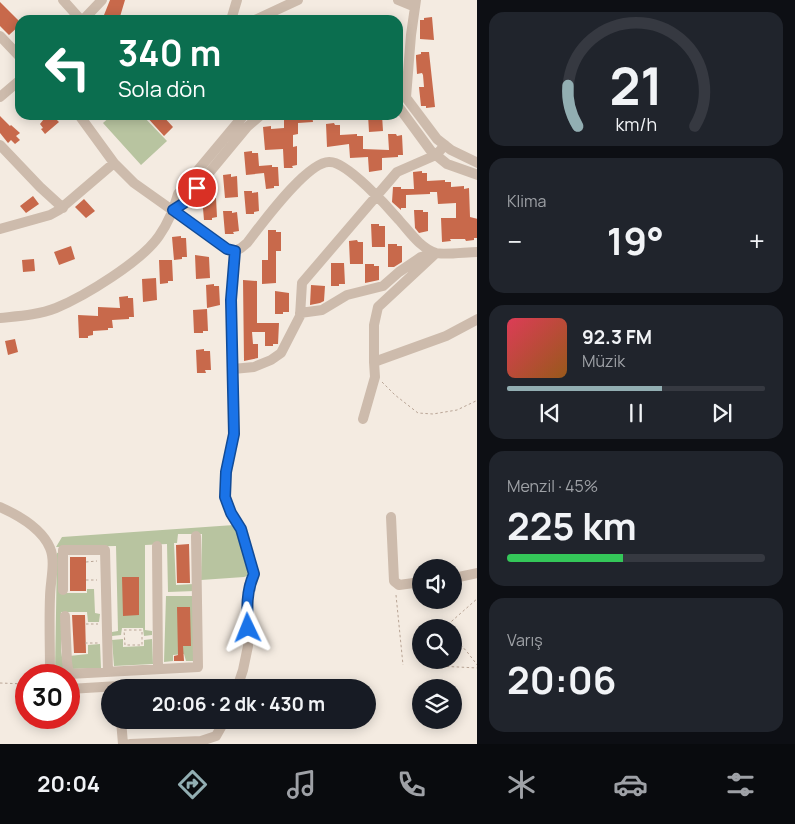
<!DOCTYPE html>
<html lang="tr">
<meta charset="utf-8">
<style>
:root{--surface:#171b24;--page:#20242c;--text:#f1f3f6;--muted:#9ea1a6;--line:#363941;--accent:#92aeb2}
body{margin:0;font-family:Manrope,sans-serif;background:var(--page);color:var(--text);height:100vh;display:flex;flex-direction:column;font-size:19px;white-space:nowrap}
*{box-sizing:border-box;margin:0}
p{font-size:16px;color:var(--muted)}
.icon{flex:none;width:28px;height:28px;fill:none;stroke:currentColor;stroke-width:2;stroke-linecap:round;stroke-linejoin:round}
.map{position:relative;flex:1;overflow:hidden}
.details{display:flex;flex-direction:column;gap:12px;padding:12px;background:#0d0f14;width:318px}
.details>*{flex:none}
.guide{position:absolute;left:15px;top:15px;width:388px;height:105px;border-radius:15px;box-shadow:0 2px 12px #0003;background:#0b6e4f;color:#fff;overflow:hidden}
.buttons{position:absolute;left:412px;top:559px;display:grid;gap:10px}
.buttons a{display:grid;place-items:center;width:50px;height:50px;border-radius:50%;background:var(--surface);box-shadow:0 2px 12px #0003;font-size:25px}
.speed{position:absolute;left:15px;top:664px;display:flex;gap:10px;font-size:25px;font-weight:700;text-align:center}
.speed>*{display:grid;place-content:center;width:65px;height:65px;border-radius:50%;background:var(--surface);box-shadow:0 2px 12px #0003;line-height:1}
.speed .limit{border:8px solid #d22;background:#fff;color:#111}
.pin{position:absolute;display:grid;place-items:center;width:42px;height:42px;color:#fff;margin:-21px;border:2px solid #fff;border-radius:50%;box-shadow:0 1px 5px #0007}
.me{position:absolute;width:55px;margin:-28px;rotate:358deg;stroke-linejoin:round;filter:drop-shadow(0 0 4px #0008)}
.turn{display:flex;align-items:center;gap:18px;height:105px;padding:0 20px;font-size:22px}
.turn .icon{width:65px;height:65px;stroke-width:2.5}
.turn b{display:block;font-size:35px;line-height:42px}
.big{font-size:38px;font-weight:700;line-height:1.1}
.details .widget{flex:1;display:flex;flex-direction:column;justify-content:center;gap:8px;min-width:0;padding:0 18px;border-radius:15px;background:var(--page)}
.details .dial{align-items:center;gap:0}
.dial svg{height:130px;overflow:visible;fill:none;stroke:var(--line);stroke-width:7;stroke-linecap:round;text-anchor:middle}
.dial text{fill:var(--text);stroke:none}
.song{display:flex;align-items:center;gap:15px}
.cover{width:60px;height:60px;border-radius:8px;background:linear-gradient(135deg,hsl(350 70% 55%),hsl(30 70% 35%))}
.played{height:5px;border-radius:2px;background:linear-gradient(90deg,var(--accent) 60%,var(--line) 60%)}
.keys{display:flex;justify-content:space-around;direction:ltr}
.heat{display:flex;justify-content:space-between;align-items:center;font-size:28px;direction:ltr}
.charge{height:8px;border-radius:4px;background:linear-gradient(90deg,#34c759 45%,var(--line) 0)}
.trip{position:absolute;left:101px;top:679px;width:275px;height:50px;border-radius:25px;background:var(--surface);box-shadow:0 2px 12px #0003;font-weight:700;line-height:50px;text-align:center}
.tab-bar{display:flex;height:80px;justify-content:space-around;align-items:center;background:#090b0e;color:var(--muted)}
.tab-bar .icon{width:35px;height:35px}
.tab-bar .active{color:var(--accent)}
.tab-bar b{font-size:22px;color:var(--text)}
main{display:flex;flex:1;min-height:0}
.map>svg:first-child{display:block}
.green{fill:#b8c4a0}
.building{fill:#c8694b}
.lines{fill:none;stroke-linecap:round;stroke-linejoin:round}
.path{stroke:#b9a596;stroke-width:1;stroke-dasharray:2.5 2.5;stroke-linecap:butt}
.minor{stroke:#cdbbac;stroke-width:10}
.route-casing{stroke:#114b97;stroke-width:12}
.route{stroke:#1a73e8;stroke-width:9}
</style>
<main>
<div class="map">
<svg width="478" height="744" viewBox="0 0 478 744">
<rect width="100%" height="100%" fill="#f4ebe1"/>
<path class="green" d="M112,115H142L167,141L141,165L103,123Z
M234,525L250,575L244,577L201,580L202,534H178L177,543H174L176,585L194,584L195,591L168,592L167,544L145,545V630L152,631V635L144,636L143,628H122L121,635L112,636V632L118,631L116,546L56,547L62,537Z
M60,552V593H87V589H94L95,613L100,614L99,622H88L87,612H61V651L65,675H56L55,673L57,553Z
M166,596H195L196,661H186L184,654L173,655V661L164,662Z
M123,639V647L144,646V640L152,639L153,664L114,666L112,640Z
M100,644L101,668L70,669L69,656L88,654V645Z"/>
<path class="building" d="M110,0H125L119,20H102Z
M0,2L20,22V25L9,35L0,26Z
M432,17L434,40L420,39V20H424V18Z
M421,52H429L435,107L426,108V106H421L419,87H424L423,75L422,73L417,74L416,58V55L421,54Z
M47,115H52L59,122L45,134L41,129L43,128L40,124Z
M145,115H162L173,127L164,136Z
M284,115H312L313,122L298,123V134L293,135V147L297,146V165L292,166L293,168H284L283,149L265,150L263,127L271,126V129L284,128Z
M368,115H382L383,131L369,132Z
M0,116L10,126L11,125L20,133L16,136L20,140L15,144L11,140L8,143L0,133Z
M334,123L335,125H340V135L357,134V136H363V149L389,150L388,134H396L397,136L402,135L403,155H398V157L382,158V170L369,172L368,157L350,158L349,144L327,147L326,124Z
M252,151V153H258L259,166L272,165V167H278L279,186H274V188L266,189L264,173L246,175L244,152Z
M422,171V173H427V181L445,180V182H451V187L464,186V189L469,188L470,217L478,219V238H474V240L466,241L465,239H450L451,241L442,242L441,218H456V203L438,204L437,192H430V194L406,195V208H401V210L392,202L393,187H401V189H414L413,172Z
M231,174V177L237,176L238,197L225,198L223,175Z
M244,191H252V193L258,192L259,211L254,212V214H246Z
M33,196L39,204L26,213L20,206Z
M202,197H210V199L216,198L217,217L212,218V220H204Z
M84,199L95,211L86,218L75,207Z
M414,210H423V212H428V231L419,233L415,228Z
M223,211H232V213L237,212L239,231L233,232L234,234H225Z
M371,224H379V226H385V247H372Z
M268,230H276V232H281V251H276V283L262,284V260H268Z
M181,236V238H186L187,257H182V259L174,260L172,237Z
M357,240L358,242H363V264H350L349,241Z
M388,244H397V246H402V262L394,267H388Z
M71,246L75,259L59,265L54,252Z
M195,255L209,257L210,278L196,279Z
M34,259L35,271L23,272L22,260Z
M159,260H172L173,281H168V283L160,284Z
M331,263H344L345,284H339V286H331Z
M365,264H374V266H379V280L365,283Z
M156,278L157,300L143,302L142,279Z
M243,280L257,281V323H279L278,344H273V346H265V332H252L253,344H258V358L244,361Z
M214,284V286H219L220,305L207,308L206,285Z
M311,285L325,286L324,301L320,303L310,305Z
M275,291L289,293V312H283V314H275Z
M128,296V298H133L134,317H129V319L112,320L113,328H108V330L93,331V335L88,336V338H79L78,315L98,316V307L120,308L119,297Z
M207,309L208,331H203V333H194L193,310Z
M15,339L18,352L8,355L5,341Z
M204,349V351H210L211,370H205L206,373H197L196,350Z
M189,544L190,583H177L176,545Z
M70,557H86V591H70Z
M122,577H139V615L123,616Z
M177,607H190L191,646H183L184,661H174V656L178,655Z
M72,615H85L86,653H74Z"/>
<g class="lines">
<path class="path" d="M382,382L395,395L418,413L433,414L457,410L478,400
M86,562L97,561
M86,580H97
M396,595L403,665
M86,624H98
M444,628L478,598
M124,630H142V645H125Z
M454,637L468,653L478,666
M85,643H99
M436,660L438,666L478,668
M0,683L26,684"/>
<path class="minor" d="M63,0L81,20
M398,0L415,7
M83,20L102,0
M231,20L237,0
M255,20L298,0
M0,36L20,57
M398,87L437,139L451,150L478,163
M0,97L20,80
M406,97L411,35L416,0
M398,106L431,151L447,164L478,175
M79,115L114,163L134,183L227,249L235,251
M0,145L40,187L63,208
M173,210L184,203L247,127L261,115
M0,229L50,215L59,210L114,163
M235,251L231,300L234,434L226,472L225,497L231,513L241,529L254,574L249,585L247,603L248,646L243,670L237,688
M235,251L241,248L247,243C261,225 308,160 330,162C347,162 388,207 399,220C409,231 420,248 436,253C443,255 468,252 478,252
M300,313L322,310L347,295L383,286L399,272L421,257L435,253
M0,318C19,316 38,315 56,308C85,296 142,261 159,236C168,223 174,209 178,194L244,115
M374,362L446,336L478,319
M233,369L254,367L271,360L281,353L300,316L302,283L397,172L436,155L445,145
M363,419L375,377L374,362V325L378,307L436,253
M0,507C18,515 42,529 50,548C56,562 50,582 50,597C49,622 50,646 50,671L52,675
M391,517L394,581L399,585L421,582
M157,546L158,669
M454,578L478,573
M63,590V550H105L108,672
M65,616L67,662L69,674L198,667L196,536
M69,689L119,686
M121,720L123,744
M130,744L201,741L216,736L225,720"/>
</g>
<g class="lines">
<defs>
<path id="route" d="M197,188L184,203L173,210L227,249L235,251L231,300L234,434L226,472L225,497L231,513L241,529L254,574C246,592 247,609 248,628"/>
</defs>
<use href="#route" class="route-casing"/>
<use href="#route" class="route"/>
</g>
</svg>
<div class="buttons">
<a><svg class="icon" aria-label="sound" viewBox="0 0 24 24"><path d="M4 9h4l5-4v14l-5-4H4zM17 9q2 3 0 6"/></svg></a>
<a><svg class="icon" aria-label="search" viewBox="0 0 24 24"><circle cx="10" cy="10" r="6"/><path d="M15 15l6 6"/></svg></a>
<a><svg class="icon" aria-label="layers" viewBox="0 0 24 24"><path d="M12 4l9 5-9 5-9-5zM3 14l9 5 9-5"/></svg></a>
</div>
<div class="speed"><div class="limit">30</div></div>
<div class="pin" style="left:197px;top:188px;background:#d93025"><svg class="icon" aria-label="arrive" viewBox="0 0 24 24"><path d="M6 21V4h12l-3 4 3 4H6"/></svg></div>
<svg class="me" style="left:248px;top:628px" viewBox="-20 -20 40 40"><path d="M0-17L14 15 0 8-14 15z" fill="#1a73e8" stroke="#fff" stroke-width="4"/></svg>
<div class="trip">20:06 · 2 dk · 430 m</div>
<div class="guide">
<div class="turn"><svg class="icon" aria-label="left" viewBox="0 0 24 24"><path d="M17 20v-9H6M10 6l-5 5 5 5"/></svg><div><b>340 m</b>Sola dön</div></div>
</div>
</div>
<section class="details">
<div class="widget dial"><svg viewBox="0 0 100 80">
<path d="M14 69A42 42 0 1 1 86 69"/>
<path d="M14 69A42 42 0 0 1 8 44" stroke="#92aeb2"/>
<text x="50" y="56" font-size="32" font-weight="700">21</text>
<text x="50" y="72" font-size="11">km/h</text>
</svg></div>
<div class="widget"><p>Klima</p>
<div class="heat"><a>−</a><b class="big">19°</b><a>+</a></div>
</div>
<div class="widget">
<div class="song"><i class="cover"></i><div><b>92.3 FM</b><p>Müzik</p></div></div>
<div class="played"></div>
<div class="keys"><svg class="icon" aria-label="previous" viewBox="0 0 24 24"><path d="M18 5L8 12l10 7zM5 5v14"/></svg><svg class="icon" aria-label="pause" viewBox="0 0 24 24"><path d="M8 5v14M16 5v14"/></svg><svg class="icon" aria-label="next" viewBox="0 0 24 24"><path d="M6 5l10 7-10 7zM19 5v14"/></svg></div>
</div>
<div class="widget"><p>Menzil · 45%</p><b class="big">225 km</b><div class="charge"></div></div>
<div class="widget"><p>Varış</p><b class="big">20:06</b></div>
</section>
</main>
<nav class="tab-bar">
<b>20:04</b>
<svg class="icon active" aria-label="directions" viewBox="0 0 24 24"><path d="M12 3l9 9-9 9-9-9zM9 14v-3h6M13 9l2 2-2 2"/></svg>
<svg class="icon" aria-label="music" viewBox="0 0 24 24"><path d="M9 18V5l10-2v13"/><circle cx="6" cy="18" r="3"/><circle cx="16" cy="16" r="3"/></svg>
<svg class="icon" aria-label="phone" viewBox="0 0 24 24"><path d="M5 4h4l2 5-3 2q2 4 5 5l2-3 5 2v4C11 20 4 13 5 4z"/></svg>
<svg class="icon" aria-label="climate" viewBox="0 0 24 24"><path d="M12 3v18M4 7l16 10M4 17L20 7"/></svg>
<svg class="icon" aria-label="car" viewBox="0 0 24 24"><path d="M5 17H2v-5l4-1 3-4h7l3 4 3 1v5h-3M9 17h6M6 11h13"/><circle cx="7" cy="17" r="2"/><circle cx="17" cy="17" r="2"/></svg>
<svg class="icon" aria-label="filters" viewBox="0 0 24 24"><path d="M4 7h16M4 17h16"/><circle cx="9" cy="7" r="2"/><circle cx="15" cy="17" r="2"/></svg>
</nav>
